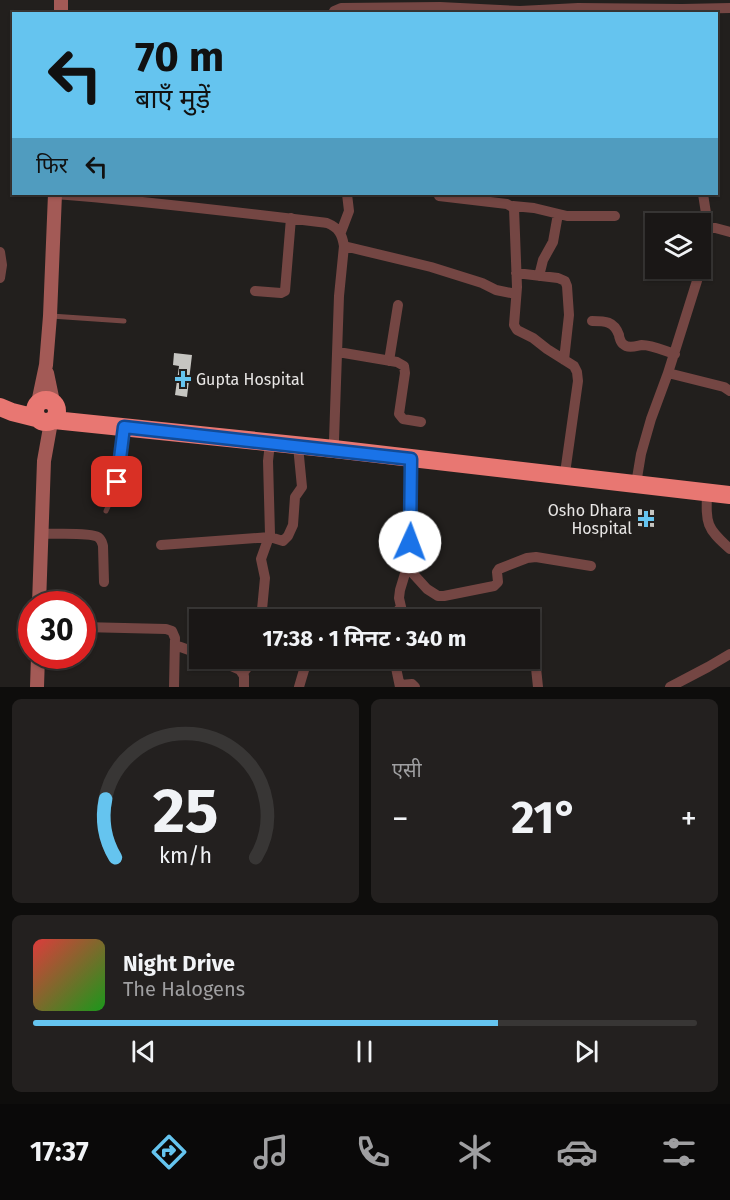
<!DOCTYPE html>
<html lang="hi">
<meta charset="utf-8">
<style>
:root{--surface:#1a1716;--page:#23201f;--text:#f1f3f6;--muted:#9f9fa1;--line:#383635;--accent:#65c4ef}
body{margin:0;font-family:"Fira Sans","Noto Sans Devanagari",sans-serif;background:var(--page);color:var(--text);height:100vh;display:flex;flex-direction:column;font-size:22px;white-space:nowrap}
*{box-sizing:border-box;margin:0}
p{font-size:20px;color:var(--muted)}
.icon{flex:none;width:33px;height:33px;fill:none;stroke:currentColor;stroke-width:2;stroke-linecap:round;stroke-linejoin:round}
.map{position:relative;height:687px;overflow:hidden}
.drawer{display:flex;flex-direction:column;gap:12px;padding:12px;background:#0e0d0c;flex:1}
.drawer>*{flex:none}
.guide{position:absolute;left:12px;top:12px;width:706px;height:183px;border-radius:0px;box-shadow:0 2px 4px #0004,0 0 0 2px var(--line);background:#65c4ef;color:#111;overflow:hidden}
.buttons{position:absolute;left:645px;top:213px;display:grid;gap:12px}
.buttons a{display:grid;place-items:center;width:66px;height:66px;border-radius:0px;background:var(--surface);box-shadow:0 2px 4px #0004,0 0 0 2px var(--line);font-size:30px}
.speed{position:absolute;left:18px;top:591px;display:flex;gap:12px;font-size:30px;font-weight:700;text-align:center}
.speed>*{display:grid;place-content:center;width:78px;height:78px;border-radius:50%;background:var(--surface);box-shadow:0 2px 4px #0004,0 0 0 2px var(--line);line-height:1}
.speed .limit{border:9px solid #d22;background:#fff;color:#111}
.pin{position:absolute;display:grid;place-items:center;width:51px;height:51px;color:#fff;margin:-26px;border-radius:12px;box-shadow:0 3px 9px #0006}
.me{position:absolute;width:66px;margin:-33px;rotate:2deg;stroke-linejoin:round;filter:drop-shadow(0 0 4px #0008)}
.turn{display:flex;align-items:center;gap:21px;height:126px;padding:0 24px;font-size:27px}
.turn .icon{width:78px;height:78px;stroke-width:2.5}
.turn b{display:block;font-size:42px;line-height:51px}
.then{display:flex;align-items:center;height:57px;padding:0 24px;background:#0003;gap:12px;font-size:22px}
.big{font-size:45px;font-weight:700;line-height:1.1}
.drawer .card{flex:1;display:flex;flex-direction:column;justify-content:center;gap:9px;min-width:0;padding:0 21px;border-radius:9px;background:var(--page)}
.drawer .dial{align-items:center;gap:0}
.dial svg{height:156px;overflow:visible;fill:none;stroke:var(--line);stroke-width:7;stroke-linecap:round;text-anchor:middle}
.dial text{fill:var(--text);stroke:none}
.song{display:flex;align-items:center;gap:18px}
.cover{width:72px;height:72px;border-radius:9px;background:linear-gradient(135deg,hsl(0 70% 55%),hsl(120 70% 35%))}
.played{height:6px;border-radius:3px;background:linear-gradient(90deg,var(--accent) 70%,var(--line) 70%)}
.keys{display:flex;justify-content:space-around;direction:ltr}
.heat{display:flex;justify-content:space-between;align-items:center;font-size:33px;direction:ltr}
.drawer .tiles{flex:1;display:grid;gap:12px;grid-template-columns:1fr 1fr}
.card:last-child{grid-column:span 2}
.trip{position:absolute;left:189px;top:609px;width:351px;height:60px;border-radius:0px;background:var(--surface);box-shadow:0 2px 4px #0004,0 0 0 2px var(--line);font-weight:700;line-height:60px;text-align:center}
.tabs{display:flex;height:96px;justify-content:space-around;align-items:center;background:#0a0909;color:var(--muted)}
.tabs .icon{width:42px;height:42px}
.tabs .active{color:var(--accent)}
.tabs b{font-size:27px;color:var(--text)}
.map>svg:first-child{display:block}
.building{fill:#c6c5c1}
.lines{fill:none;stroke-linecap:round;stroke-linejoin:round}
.lane{stroke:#744643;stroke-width:5}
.street{stroke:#744643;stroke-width:10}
.secondary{stroke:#a35a56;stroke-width:14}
.highway{stroke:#e87772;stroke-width:18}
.route-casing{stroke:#114b97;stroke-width:15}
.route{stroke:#1a73e8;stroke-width:10}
.poi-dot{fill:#65c4ef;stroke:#221f1d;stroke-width:2}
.labels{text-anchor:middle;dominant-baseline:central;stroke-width:6;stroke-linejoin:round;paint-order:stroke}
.poi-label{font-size:16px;fill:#e8e6e5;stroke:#221f1d;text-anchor:start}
</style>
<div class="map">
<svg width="730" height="687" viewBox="0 0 730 687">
<rect width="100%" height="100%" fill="#221f1d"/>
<path class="building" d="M174,353L192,355L187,397L175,395L179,366L173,365Z
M638,509L654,510V527L638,526Z"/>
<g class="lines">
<path class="lane" d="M51,316L124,321
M106,511C119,484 120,460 124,431"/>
<path class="street" d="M333,14L334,11L341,8L440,7L520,11L578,8L682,9L730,8
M55,194C146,201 236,212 327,223C339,228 342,234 344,246L339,296L334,440
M439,196L507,204L514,208L517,287L514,325L517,330L533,338L547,349L574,366L577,372L578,381L566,466
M513,206L534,208L567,216H615
M708,226L730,232
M341,232L349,211L347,194
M344,246L431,267L482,283L496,290L516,294
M0,252L2,265L0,278
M516,273L558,278L565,281L567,286L569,315L564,360
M539,276L543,260L553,242L558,214
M255,291L281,293L285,291L291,218
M592,321C605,321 614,321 619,335C619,337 621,343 623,344C628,349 636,346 642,345C652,345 665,351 675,354
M338,352L397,362L404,366L405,373L399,414L403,419L421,422
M389,361L398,305
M668,373L724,387L730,391
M636,484L641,454L651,419L668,373L707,249L708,226L703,194
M707,492C706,524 706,528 730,549
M41,534C53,534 89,532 98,537C102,540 102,542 103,546L104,582
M161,545L270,537L283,541L288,536L293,525L295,497L302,487L298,446
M407,567L427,589L438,596H444L494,586L498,582L497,572L499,569L527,558L536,557L591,566
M261,620L265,578L261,559L270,534L268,461L270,443
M390,620L401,607
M406,620L402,611L399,598L400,590L407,567L410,542L411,459
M531,620L538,687
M82,627L166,629L172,631L175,638L174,687
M175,645L200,654
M213,658L240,670L244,676V687
M394,658L400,687
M243,673L255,658
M400,685L412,684L415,687
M299,687L304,670L309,658
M670,687L708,667L730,654"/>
<path class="secondary" d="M61,14V0
M47,373L53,402
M38,403L46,365L50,316L55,194
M39,604L44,461L51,422
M37,687L38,656"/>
<path class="highway" d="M35 411a11 11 0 1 1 22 0a11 11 0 1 1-22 0Z
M0,407L12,412L36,418
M54,420L334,449L730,495"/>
</g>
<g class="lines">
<defs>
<path id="route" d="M117,482L124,427L411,459L410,542"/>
</defs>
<use href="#route" class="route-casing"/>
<use href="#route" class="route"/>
</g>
<g class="poi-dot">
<path d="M180 370h6v6h6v6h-6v6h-6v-6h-6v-6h6z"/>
<path d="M643 510h6v6h6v6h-6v6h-6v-6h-6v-6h6z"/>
</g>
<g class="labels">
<g class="poi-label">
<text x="196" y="379">Gupta Hospital</text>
<text x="632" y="510" text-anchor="end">Osho Dhara<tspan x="632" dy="18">Hospital</tspan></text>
</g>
</g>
</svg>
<div class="buttons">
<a><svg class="icon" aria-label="layers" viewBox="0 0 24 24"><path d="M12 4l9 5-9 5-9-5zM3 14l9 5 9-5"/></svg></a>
</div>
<div class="speed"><div class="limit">30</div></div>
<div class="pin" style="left:117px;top:482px;background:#d93025"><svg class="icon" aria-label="arrive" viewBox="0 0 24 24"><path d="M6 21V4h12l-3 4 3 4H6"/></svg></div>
<svg class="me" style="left:410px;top:542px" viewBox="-20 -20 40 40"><circle r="19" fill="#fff"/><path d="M0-13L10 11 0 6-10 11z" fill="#1a73e8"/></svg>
<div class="trip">17:38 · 1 मिनट · 340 m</div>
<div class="guide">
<div class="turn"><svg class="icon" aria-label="left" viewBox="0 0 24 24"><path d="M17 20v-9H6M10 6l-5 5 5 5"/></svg><div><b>70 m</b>बाएँ मुड़ें</div></div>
<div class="then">फिर<svg class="icon" aria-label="left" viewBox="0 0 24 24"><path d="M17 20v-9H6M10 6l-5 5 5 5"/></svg></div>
</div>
</div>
<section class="drawer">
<div class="tiles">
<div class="card dial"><svg viewBox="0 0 100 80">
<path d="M14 69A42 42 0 1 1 86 69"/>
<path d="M14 69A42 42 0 0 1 9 39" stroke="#65c4ef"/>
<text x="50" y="56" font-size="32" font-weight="700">25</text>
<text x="50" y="72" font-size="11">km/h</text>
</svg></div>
<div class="card"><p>एसी</p>
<div class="heat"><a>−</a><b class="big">21°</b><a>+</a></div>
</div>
<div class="card">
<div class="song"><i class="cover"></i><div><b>Night Drive</b><p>The Halogens</p></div></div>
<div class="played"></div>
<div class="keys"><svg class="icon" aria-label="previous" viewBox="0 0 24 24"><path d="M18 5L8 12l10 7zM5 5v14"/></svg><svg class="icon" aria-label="pause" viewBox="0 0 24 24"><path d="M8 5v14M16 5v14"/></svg><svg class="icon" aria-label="next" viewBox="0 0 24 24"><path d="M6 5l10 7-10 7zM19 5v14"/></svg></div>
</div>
</div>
</section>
<nav class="tabs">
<b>17:37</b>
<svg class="icon active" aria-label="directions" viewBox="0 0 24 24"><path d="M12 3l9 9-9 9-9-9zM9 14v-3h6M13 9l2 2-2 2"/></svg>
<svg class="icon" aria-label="music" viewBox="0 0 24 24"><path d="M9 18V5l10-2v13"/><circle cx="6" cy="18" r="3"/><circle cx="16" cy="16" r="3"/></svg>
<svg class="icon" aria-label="phone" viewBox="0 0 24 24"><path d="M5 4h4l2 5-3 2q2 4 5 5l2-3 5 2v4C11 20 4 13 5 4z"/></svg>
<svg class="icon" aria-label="climate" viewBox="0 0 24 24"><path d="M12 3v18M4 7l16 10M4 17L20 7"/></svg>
<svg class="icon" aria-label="car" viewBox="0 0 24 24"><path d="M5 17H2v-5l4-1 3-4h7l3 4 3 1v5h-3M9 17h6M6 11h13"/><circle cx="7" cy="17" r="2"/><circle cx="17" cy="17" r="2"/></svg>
<svg class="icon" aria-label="filters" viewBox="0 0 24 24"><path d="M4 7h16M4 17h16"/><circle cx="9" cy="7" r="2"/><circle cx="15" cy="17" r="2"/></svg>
</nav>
